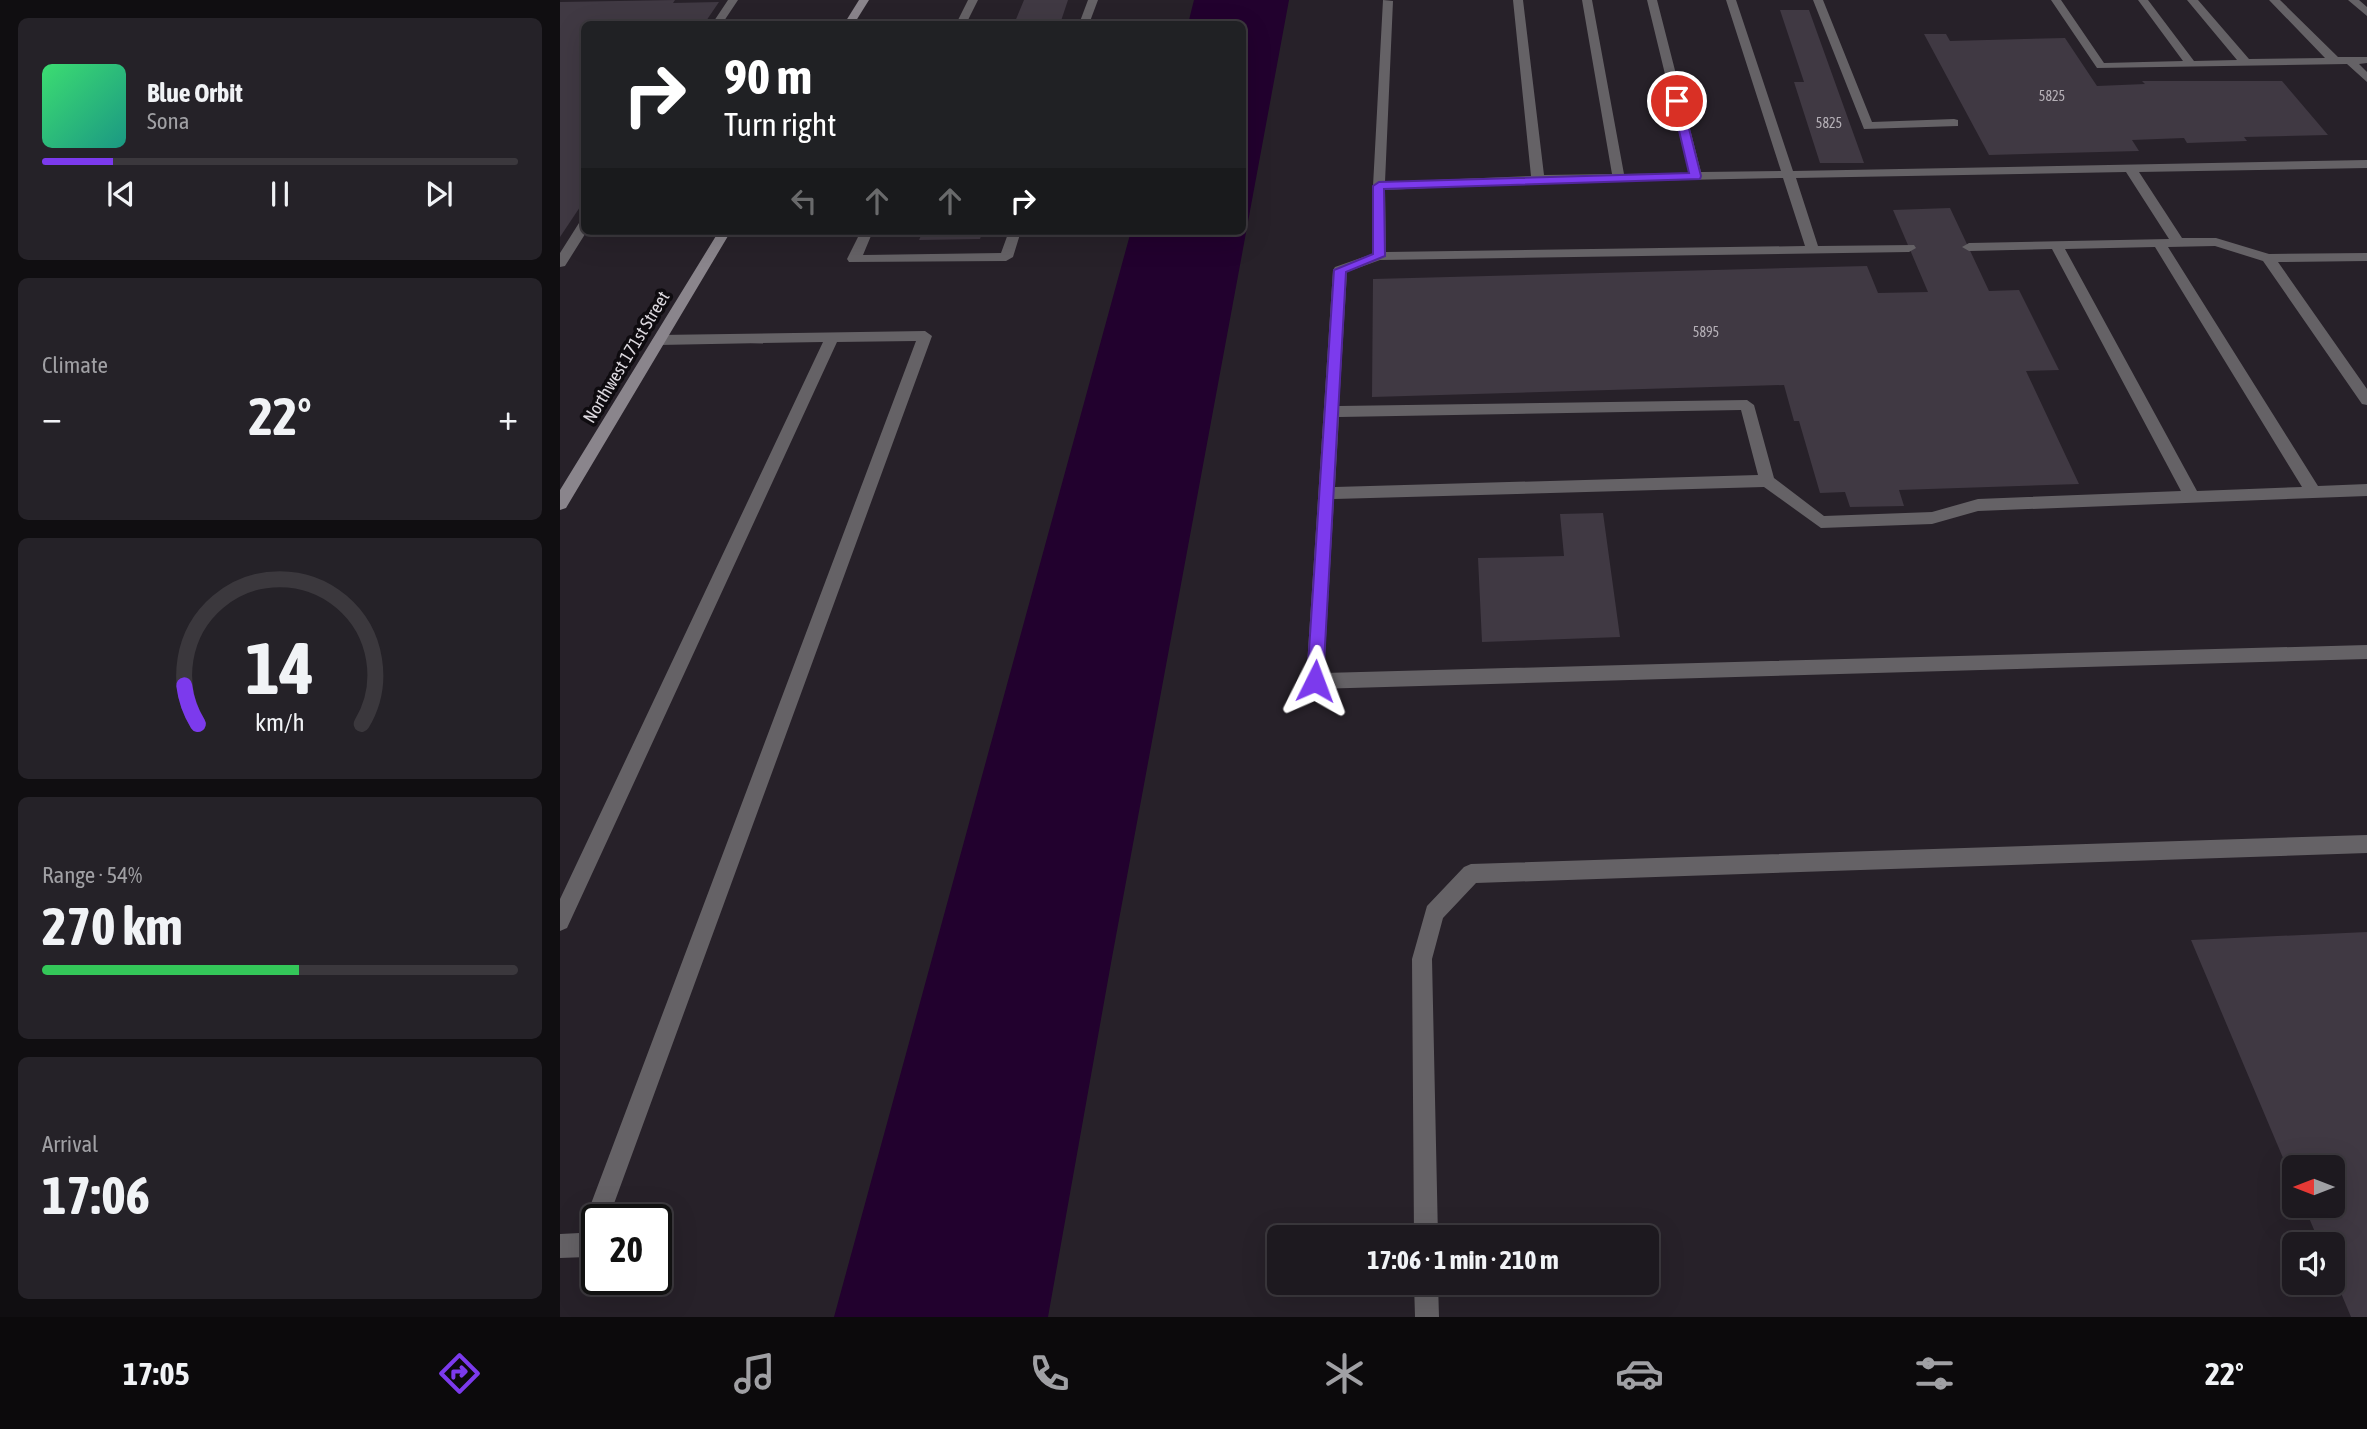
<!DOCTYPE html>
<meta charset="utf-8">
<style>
:root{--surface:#1d191f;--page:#252228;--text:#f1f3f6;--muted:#a0a0a4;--line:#3b383d;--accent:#7c3aed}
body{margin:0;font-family:"Asap Condensed",sans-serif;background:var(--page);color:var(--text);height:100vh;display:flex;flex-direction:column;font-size:26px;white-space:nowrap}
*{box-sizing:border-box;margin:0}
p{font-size:23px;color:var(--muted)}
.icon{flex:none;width:38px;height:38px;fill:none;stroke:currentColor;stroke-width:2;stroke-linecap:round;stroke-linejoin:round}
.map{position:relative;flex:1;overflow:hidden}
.panel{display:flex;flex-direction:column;gap:18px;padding:18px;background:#100e11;width:560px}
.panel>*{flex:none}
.hud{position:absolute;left:21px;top:21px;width:665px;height:214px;border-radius:10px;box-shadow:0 7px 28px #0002,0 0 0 2px var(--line);background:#202124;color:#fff;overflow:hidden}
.needle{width:46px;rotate:270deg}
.tools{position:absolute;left:1722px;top:1155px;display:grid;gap:14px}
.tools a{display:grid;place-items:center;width:63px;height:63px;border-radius:10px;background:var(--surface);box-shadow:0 7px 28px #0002,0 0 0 2px var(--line);font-size:35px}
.speed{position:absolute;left:21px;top:1204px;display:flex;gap:14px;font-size:35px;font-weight:700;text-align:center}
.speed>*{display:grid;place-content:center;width:91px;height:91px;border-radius:50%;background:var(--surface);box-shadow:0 7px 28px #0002,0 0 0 2px var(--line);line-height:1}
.speed .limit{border:4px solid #111;border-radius:10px;background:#fff;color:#111}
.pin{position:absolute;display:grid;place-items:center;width:60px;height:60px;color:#fff;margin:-30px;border:4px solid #fff;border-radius:50%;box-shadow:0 2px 7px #0007}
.me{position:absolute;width:77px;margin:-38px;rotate:3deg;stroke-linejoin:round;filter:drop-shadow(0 0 5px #0008)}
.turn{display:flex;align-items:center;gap:24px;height:147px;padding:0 28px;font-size:32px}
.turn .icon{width:91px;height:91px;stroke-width:2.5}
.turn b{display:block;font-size:49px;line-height:60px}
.lanes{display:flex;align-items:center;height:66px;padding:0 28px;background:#0003;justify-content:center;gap:35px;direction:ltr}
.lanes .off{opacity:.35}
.big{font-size:52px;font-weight:700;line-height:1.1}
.panel .widget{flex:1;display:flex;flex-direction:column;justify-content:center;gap:10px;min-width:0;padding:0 24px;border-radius:10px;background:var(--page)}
.panel .dial{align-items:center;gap:0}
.dial svg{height:182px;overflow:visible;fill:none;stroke:var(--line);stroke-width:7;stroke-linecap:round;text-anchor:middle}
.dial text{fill:var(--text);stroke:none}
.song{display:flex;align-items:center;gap:21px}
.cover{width:84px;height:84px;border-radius:10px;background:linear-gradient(135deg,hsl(140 70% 55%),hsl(170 70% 35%))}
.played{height:7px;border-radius:4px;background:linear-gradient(90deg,var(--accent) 15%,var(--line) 15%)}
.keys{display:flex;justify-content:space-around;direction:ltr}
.heat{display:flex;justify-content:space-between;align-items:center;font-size:38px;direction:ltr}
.charge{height:10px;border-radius:5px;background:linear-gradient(90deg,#34c759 54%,var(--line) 0)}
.trip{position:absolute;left:707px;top:1225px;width:392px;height:70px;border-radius:10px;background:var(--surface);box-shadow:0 7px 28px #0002,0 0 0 2px var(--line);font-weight:700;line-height:70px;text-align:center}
.tab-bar{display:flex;height:112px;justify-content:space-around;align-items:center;background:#0c0a0c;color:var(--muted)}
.tab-bar .icon{width:49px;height:49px}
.tab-bar .on{color:var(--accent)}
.tab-bar b{font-size:32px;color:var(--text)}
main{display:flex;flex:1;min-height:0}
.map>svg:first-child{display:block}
.water{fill:#22012e}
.building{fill:#403943}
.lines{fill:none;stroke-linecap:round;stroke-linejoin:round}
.lane{fill:#656266;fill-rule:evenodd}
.secondary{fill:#8a858c;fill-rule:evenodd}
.route{fill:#7c3aed;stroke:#51269a;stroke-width:2}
.labels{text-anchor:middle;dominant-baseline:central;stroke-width:7;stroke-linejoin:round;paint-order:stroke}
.number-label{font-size:14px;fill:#b5b0b7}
.street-label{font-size:18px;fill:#dcd8de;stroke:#0e0b0f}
</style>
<main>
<section class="panel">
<div class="widget">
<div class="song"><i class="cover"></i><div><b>Blue Orbit</b><p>Sona</p></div></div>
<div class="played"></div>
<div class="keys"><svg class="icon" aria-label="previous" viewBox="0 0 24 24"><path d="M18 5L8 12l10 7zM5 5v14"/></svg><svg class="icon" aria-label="pause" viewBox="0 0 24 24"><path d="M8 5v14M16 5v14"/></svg><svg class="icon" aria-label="next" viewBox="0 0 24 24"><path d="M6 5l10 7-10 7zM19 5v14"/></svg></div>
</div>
<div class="widget"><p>Climate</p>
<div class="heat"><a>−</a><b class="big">22°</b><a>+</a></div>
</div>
<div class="widget dial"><svg viewBox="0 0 100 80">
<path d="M14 69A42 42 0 1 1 86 69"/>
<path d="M14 69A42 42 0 0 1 8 52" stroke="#7c3aed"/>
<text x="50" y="56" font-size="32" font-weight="700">14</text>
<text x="50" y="72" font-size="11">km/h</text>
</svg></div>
<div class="widget"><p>Range · 54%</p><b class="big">270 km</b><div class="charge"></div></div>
<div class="widget"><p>Arrival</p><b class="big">17:06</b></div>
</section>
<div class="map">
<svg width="1807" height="1317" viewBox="0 0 1807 1317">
<rect width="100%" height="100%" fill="#272129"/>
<path class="water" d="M634,0H729L551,963L488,1317H274L571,231H682V24H628Z"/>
<path class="building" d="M115,0L113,3L159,2L144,24H24V201L0,237V2Z
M464,0H508L500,24H454Z
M1220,10H1249L1304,163H1260L1234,82H1244Z
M1364,34H1386L1390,41L1505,38L1537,86L1585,84L1582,81H1722L1768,135L1684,137L1687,141L1627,143L1624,138L1572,140L1579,151L1429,155Z
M1390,208L1429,291L1459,290L1499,370L1466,371L1519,484L1339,490L1344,506L1290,507L1285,492L1260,493L1239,421H1234L1224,385L812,397L813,279L1307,266L1318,293L1368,292L1333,210Z
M363,231H423L420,239L359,240Z
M1043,513L1060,637L922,642L918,558L1004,556L1000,514Z
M1807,932V1317H1791L1773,1274V1244H1760L1744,1206H1773V1167H1734V1184L1631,940Z"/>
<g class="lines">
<path class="lane" d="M168,0H178L162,24H152Z
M408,0H418L406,24H396Z
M528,0H538L529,24H519Z
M823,0L833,1L825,182L971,176L953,0H963L984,175L1052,174L1022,0H1032L1064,174L1129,173L1087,0H1097L1141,172L1221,171L1166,0H1176L1233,171L1807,160V168L1579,172L1622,238H1656L1709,254L1807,253V261L1718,262L1807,389V405L1802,404L1703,261L1655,246L1608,247L1758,486L1807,484V496L1418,511L1372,524L1261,528L1204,487L774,499L764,673L1807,645V659L755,689L749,686L746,681L773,270L775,267L812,254L813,186ZM1566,172L1609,239L1409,243L1402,247L1409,251L1492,249L1621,491L1418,499L1372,512L1264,516L1214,478L1194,405L1187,400L779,406L787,272L820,260L1349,252L1356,248L1354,245L1258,246L1236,178ZM1223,178L1245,246L826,252L825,190L978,183ZM1595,247L1742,487L1637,491L1505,249ZM1181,410L1198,475L775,487L779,417Z
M1253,0H1263L1312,122L1394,119L1398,120V126L1304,129Z
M1491,0H1501L1544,63L1623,61L1578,0H1588L1634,61L1677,60L1627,0H1638L1689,59L1765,58L1709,0H1720L1778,57H1807V63L1799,64L1807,72V82L1787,64L1537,68Z
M1788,0H1799L1807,7V16Z
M24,222V231H27L5,266L0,267V253L19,223Z
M301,231H313L303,255L441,253L449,231H461L453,257L446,261L289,262L287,259Z
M365,331L372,336L48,1220H37V1250L27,1257L0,1258V1234L20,1233L356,341L277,342L7,928L0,931V899L263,342L99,345L92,340L99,335Z
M1807,835V853L916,883L883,918L872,959L878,1237H854L852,959L867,906L904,867L911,864Z
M854,1283H878L879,1317H855Z"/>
<path class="secondary" d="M299,0H309L294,24H284Z
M159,231H171L6,508L0,510V490Z"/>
</g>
<path class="route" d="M1117,98L1122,101L1141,176L1140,179L824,189L825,256L786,272L763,681L761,686H749L747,681L774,270L813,254V186L819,182L1129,173L1112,101Z"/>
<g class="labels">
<g class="number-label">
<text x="1492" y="96">5825</text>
<text x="1269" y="123">5825</text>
<text x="1146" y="332">5895</text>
</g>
<g class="street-label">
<text transform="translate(66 357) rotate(-59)">Northwest 171st Street</text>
</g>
</g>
</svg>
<div class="tools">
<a><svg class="needle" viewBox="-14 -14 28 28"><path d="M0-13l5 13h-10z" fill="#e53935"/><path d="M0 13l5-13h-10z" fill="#a0a0a4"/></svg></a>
<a><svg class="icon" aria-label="sound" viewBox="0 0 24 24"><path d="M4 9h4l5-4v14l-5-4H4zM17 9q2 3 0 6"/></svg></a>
</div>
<div class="speed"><div class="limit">20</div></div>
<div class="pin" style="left:1117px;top:101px;background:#d93025"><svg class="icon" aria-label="arrive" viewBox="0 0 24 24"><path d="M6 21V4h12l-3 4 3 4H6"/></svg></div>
<svg class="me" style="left:755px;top:681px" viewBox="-20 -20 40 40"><path d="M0-17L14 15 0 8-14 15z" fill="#7c3aed" stroke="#fff" stroke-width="4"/></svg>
<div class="trip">17:06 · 1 min · 210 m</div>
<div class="hud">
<div class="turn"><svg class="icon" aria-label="right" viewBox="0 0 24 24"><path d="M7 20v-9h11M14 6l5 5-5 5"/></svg><div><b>90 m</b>Turn right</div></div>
<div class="lanes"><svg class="icon off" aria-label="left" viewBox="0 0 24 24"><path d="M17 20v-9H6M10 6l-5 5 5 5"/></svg><svg class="icon off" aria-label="ahead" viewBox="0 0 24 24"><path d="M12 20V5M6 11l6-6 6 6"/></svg><svg class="icon off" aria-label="ahead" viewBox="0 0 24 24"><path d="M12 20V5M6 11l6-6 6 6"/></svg><svg class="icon" aria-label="right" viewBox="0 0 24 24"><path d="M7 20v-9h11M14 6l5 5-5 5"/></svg></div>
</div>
</div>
</main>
<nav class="tab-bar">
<b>17:05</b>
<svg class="icon on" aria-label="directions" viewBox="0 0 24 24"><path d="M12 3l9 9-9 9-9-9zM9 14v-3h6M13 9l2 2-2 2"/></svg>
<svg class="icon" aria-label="music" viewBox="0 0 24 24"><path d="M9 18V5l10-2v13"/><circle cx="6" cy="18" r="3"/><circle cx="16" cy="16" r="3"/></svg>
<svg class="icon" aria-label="phone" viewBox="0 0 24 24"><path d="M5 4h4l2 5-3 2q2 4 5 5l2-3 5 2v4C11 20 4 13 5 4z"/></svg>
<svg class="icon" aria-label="climate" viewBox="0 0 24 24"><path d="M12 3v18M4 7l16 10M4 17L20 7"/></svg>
<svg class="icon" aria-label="car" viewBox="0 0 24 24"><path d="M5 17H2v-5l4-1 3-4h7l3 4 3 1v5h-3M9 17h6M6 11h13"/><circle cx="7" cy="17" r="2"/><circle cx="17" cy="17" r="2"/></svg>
<svg class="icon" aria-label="filters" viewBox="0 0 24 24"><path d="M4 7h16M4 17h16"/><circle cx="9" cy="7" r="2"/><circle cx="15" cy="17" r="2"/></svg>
<b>22°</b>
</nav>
